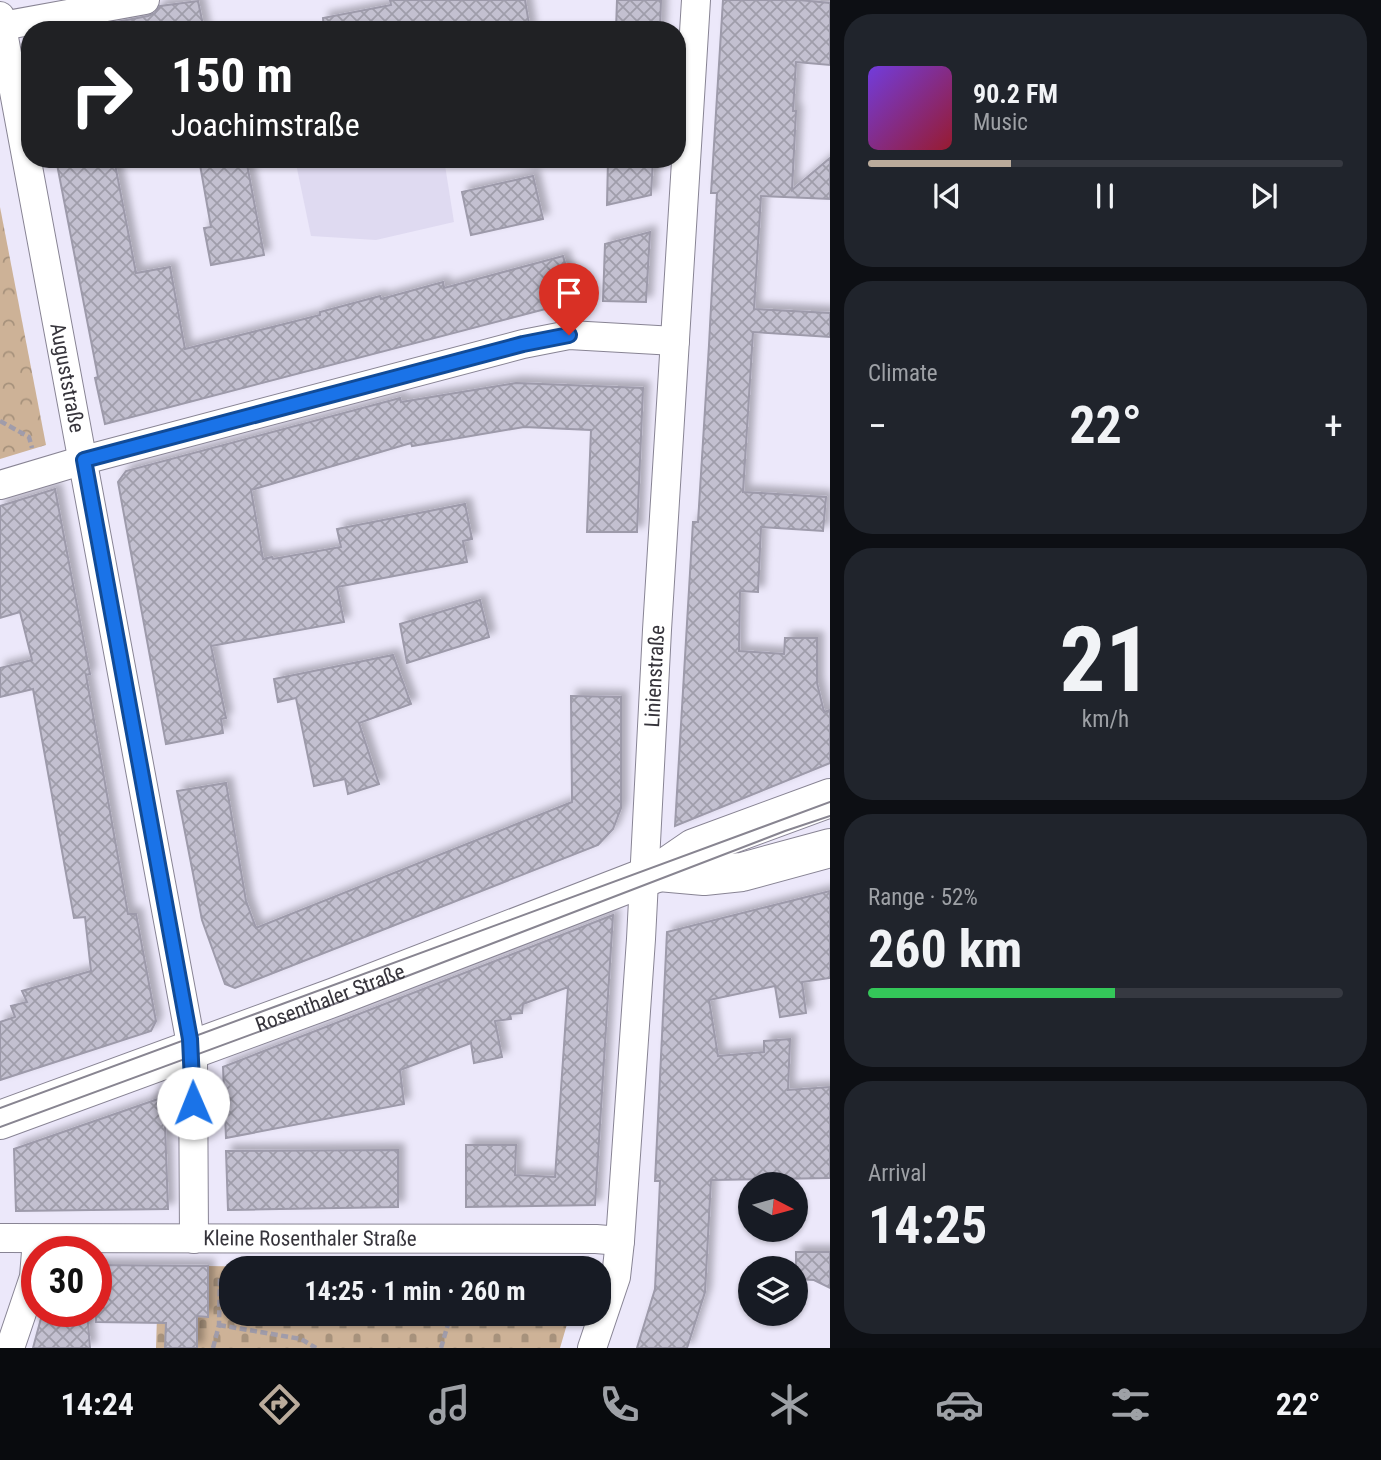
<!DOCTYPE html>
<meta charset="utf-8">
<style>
:root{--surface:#171b24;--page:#20242c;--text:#f1f3f6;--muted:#9ea1a6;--line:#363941;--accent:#baab9b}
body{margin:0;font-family:"Roboto Condensed",sans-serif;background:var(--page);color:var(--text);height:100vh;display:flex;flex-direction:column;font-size:26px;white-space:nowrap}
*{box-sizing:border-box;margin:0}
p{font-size:23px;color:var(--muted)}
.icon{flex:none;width:38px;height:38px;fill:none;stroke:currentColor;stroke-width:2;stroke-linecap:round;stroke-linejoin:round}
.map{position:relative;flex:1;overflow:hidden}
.sheet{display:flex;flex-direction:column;gap:14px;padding:14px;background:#0d0f14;width:551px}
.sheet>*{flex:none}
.banner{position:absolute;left:21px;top:21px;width:665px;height:147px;border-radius:28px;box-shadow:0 2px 5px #0004;background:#202124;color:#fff;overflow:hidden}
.needle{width:46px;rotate:96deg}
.controls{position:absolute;left:738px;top:1172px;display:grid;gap:14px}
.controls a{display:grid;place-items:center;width:70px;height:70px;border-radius:50%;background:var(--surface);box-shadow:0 2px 5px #0004;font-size:35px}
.speed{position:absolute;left:21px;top:1236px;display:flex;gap:14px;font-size:35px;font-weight:700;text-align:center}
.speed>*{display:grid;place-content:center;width:91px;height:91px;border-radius:50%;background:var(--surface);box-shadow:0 2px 5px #0004;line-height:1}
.speed .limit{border:10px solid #d22;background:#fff;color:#111}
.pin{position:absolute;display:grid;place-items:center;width:60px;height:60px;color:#fff;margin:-72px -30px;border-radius:50% 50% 50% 0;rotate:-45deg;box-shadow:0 0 7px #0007}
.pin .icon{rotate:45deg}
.me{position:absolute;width:77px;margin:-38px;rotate:359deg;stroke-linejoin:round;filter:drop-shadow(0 0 5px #0008)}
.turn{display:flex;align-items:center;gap:24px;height:147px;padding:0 35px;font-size:32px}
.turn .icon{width:91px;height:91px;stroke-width:2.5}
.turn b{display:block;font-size:49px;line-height:60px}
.big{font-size:52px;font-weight:700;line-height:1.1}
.sheet .tile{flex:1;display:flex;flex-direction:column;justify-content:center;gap:10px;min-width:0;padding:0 24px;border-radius:28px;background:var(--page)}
.sheet .dial{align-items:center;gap:0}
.dial b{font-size:91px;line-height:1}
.song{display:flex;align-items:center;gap:21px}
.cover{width:84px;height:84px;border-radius:10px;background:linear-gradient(135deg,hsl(260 70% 55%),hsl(350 70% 35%))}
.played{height:7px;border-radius:4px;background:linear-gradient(90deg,var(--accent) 30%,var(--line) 30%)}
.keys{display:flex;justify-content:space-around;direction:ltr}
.heat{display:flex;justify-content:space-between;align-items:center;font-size:38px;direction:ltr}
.charge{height:10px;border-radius:5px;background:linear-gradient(90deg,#34c759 52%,var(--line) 0)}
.trip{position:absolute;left:219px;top:1256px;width:392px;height:70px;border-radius:28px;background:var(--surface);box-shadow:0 2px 5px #0004;font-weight:700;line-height:70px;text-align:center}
.tabs{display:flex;height:112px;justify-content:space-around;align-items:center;background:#090b0e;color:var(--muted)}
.tabs .icon{width:49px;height:49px}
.tabs .selected{color:var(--accent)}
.tabs b{font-size:32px;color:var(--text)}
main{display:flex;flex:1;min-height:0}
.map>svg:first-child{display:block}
.built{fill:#dfdaf1}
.cemetery{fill:url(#cemetery-stones)}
.park{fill:url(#park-crowns)}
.building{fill:url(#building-cross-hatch);stroke:#9d9aaa;stroke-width:2;filter:url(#shadow)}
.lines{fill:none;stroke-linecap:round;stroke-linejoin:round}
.street-casing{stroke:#888494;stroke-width:30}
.secondary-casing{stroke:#888494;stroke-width:40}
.path{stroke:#a09caa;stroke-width:4.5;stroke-dasharray:7 3.5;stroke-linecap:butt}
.street{stroke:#fff;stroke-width:28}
.secondary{stroke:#fff;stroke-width:38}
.tram{stroke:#888591;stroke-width:2}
.route-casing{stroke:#114b97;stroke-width:18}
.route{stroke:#1a73e8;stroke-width:12}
.labels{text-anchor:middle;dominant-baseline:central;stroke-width:7;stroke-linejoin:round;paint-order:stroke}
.street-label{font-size:21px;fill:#36343b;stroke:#f9f7fe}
</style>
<main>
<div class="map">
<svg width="830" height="1348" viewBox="0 0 830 1348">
<defs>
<pattern id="cemetery-stones" width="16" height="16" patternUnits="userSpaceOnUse" patternTransform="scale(1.75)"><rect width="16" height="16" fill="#cdb297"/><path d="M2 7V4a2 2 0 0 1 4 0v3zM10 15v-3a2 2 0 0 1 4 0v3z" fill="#a7927c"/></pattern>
<pattern id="park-crowns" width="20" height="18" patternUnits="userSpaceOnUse" patternTransform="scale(1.75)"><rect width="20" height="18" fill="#cdb297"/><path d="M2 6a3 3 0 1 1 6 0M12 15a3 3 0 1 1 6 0" fill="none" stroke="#a7927c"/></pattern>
<pattern id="building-cross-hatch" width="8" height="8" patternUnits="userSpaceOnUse" patternTransform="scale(1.75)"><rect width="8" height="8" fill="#c3c0d0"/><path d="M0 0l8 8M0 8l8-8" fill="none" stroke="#9f9daa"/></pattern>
<filter id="shadow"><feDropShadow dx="6" dy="-6" stdDeviation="3.5" flood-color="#0004"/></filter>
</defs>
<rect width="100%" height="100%" fill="#ece8fa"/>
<path class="built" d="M295,159H444L454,222L376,240L311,236Z"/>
<path class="cemetery" d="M208,1266L391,1269H231V1314H570L560,1348H156L157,1316H208Z"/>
<path class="park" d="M0,207L46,445L0,459Z"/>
<path class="building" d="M390,0H525L530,30H324L323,18L391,5Z
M617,0H661L660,30H616Z
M723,0H799L830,3V65L796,62L793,111H796L792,190L830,158V199L761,196L754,309L830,313V337L753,332L743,492L826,497L823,531L761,527L758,592L740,591L739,651L784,654L785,638H817V683L824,712L830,710V763L675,826L693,522H698L709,345L717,193H711Z
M198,1L204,30H74L148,16L155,13L160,6Z
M56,159H114L136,273L170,267L185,349L320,315V312L380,296L381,299L443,282L444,288L563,256L576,301L105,424L95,378L98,377Z
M199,159H246L264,255L211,265L204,228L211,227Z
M608,159H653L651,195L607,205Z
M533,176L543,219L471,235L462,192Z
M650,232L646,302L603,301L605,244Z
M516,383L643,388L637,532H587L591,430L524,427L412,446L411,443L251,490L263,559L272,557L273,559L341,547L337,529L465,504L472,539L463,541L467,562L337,587L344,622L211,646L226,718L221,719L223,733L166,744L118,482L126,471L400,398L401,402Z
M55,489L90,674L86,675L128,914H136L156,1021L151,1031L0,1080V1022L15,1017L11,1006L27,1002L22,991L91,971L85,917L74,918L33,689L0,697V668L32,660L20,612L0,618V506Z
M480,600L489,637L407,663L400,624Z
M393,655L411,704L359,723L379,784L348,794L345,779L314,786L296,698L278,702L274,679Z
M571,696L621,697V808L613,829L598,845L235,988L225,984L202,920L177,791L226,783L246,901L256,928L572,802Z
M830,891V978L802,982L806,1013L780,1017L775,986L709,1000L718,1056L764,1052V1041L790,1039L788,1090L830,1087V1178L711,1180L705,1292L687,1348H637L655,1289L660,1181H655L667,932Z
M613,915L595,1205L466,1207V1145H516L515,1175L555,1177L568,987L523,1004L522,1013L510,1014L511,1019L495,1021L502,1057L474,1063L471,1043L400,1070L404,1104L226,1138L223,1067Z
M164,1097L168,1209L16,1211L14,1149Z
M398,1150V1207L228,1210L226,1151Z
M796,1252H830V1288L814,1280L796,1279Z
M96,1265L208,1266V1317L197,1316V1348H165L166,1323L96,1322Z
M43,1311H87L90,1348H33Z"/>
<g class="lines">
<defs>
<g id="street">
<path id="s1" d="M0,16L190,1039L193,1056L194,1239"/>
<path d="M2,26L145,0"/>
<path d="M0,485L84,460L523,344L569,335L675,341"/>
<path id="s2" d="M0,1238L596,1239L620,1241"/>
<path d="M10,1348L34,1277L37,1239"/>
<path id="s3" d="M592,1348L616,1277L620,1241L641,939L657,630L696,0"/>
</g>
<g id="secondary">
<path d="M659,872L704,876L742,872L830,848"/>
<path id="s4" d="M0,1120L335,997L659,872L694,848L830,798"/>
</g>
</defs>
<use href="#street" class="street-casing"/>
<use href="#secondary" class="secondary-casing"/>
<path class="path" d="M0,421L29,437L32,448
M219,1325L301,1339L316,1348
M213,1348L219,1325L220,1278L231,1279
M441,1348L451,1314"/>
<use href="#street" class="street"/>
<use href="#secondary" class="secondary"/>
<path class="tram" d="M0,1108L830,802
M0,1127L337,1003L785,831L830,816"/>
</g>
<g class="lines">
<defs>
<path id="route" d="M193,1103L190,1039L84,460L523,344L569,335"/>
</defs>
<use href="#route" class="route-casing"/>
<use href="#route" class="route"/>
</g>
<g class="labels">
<g class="street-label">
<text stroke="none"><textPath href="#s1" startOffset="368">Auguststraße</textPath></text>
<text stroke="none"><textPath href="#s3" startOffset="677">Linienstraße</textPath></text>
<text stroke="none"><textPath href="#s4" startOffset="352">Rosenthaler Straße</textPath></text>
<text stroke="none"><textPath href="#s2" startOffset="310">Kleine Rosenthaler Straße</textPath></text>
</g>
</g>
</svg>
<div class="controls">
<a><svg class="needle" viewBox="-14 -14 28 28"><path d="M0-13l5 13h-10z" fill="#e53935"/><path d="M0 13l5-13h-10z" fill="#9ea1a6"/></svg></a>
<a><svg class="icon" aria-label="layers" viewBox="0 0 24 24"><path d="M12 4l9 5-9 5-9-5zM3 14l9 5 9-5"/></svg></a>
</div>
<div class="speed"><div class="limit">30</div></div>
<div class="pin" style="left:569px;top:335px;background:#d93025"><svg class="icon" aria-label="arrive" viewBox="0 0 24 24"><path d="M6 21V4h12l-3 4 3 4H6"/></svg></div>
<svg class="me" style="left:193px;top:1103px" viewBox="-20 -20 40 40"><circle r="19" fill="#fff"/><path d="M0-13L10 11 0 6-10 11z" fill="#1a73e8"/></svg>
<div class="trip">14:25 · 1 min · 260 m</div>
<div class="banner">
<div class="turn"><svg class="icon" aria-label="right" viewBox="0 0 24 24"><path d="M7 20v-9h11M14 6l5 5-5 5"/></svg><div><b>150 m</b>Joachimstraße</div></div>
</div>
</div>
<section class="sheet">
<div class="tile">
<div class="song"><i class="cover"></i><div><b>90.2 FM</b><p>Music</p></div></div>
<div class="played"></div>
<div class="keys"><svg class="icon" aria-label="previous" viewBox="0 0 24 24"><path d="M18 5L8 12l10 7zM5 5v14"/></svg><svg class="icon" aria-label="pause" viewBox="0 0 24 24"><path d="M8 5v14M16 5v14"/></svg><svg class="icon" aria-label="next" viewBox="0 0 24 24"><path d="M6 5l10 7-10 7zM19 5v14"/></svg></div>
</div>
<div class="tile"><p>Climate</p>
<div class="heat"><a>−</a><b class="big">22°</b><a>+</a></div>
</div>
<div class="tile dial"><b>21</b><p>km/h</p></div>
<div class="tile"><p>Range · 52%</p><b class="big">260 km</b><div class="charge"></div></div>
<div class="tile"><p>Arrival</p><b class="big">14:25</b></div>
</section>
</main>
<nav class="tabs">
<b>14:24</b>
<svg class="icon selected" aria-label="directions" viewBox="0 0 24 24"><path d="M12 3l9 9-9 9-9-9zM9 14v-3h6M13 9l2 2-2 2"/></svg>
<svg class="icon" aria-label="music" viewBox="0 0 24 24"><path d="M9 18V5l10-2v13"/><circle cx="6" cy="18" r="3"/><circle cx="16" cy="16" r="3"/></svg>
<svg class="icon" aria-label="phone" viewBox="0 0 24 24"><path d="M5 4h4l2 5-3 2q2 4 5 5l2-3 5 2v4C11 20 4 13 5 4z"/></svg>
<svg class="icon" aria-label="climate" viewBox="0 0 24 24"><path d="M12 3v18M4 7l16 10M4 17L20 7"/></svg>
<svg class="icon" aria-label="car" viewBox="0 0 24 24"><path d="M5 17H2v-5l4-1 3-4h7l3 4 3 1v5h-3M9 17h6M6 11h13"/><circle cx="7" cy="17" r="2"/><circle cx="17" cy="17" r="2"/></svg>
<svg class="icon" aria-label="filters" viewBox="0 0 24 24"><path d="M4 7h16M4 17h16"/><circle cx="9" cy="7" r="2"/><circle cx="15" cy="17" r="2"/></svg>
<b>22°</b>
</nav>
